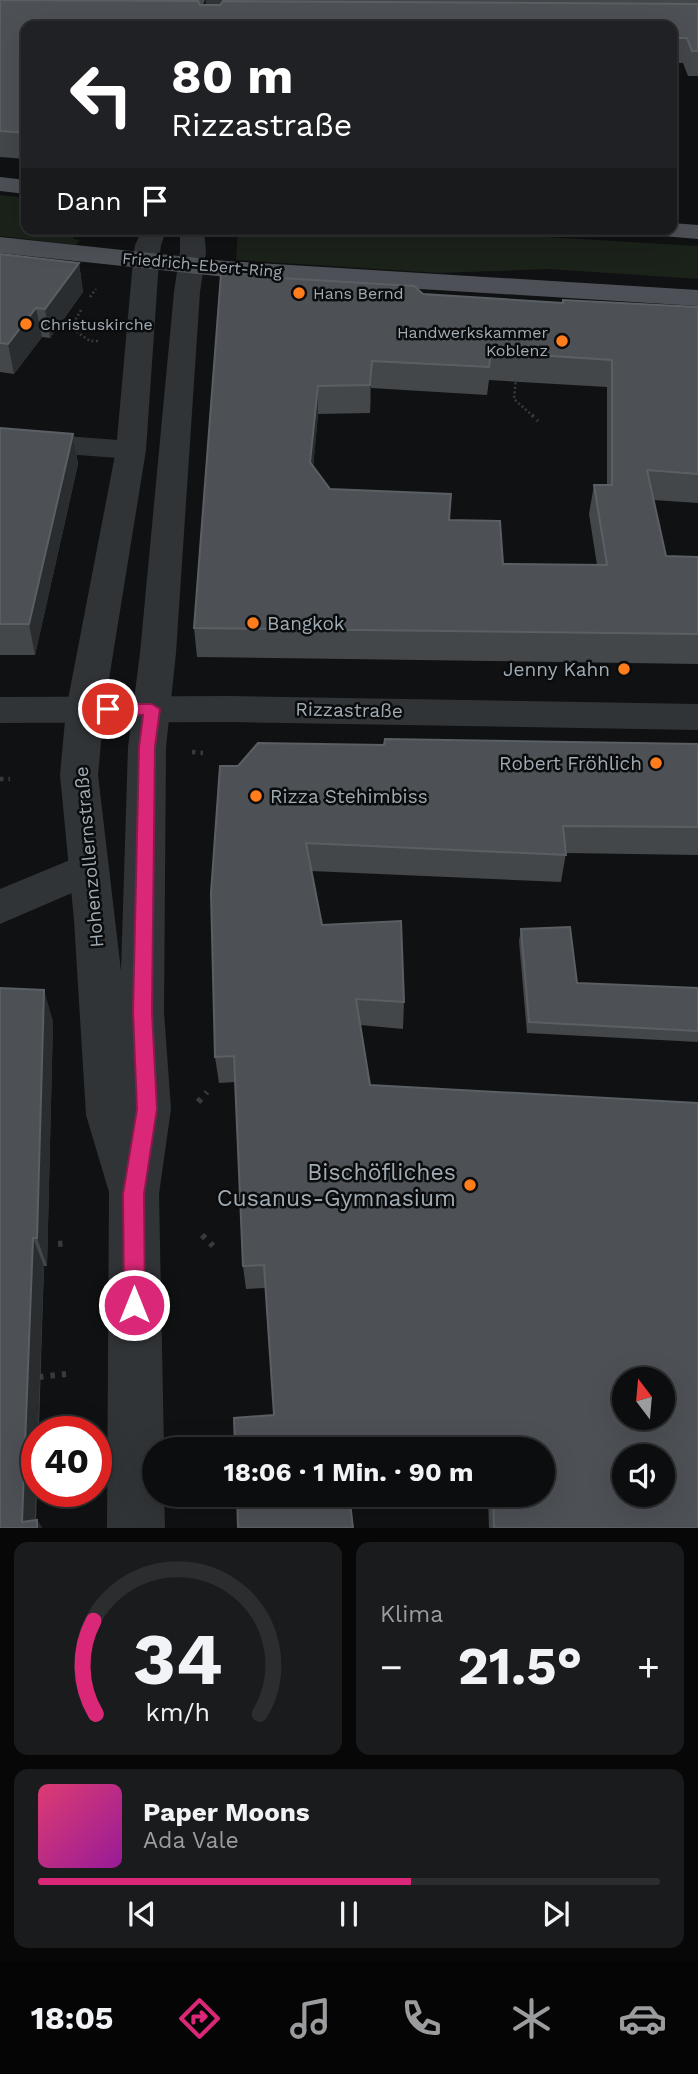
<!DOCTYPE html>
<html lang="de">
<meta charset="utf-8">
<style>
:root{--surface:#0c0d0e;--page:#1a1b1c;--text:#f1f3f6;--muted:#9a9c9e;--line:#2c2d2e;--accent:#db2777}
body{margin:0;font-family:"Work Sans",sans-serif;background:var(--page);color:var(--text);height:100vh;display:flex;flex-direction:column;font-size:26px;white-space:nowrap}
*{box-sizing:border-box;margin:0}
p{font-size:23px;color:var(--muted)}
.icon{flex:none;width:38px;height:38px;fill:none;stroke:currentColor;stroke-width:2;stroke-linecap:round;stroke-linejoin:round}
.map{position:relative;height:1528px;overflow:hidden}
.panel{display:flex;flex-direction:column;gap:14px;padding:14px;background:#070708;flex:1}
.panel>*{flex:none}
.hud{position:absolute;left:21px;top:21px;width:656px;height:214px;border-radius:14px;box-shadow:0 7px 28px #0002,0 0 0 2px var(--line);background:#202124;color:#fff;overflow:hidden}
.needle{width:46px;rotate:344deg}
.tools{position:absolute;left:612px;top:1367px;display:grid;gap:14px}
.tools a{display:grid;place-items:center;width:63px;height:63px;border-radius:50%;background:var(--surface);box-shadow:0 7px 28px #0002,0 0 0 2px var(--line);font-size:35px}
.speed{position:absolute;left:21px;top:1416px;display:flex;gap:14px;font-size:35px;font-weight:700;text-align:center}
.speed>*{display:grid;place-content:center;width:91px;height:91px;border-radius:50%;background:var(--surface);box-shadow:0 7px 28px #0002,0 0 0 2px var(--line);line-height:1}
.speed .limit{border:10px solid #d22;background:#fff;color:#111}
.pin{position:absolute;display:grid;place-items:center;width:60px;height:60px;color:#fff;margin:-30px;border:4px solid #fff;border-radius:50%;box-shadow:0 2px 7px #0007}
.me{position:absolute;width:77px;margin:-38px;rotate:0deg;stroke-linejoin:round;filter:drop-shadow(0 0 5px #0008)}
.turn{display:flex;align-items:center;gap:24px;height:147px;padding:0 35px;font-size:32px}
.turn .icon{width:91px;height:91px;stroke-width:2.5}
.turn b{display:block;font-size:49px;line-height:60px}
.then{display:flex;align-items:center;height:66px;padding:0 35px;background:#0003;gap:14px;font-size:26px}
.big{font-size:52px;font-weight:700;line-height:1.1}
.panel .tile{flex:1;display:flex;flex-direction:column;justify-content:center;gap:10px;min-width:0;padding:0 24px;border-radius:14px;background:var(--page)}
.panel .dial{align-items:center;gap:0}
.dial svg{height:182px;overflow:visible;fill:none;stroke:var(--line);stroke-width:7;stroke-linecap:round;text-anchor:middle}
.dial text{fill:var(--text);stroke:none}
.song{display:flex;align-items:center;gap:21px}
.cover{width:84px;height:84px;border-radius:10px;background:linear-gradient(135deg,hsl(340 70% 55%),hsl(300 70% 35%))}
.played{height:7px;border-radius:4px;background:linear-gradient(90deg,var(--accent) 60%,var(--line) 60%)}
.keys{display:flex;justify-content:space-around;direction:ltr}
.heat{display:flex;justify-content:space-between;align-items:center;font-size:38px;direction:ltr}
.panel .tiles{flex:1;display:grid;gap:14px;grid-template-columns:1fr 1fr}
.tile:last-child{grid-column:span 2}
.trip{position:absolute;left:142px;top:1437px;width:413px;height:70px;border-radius:35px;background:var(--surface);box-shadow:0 7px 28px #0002,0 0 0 2px var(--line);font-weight:700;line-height:70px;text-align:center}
.tabs{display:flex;height:112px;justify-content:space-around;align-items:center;background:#050506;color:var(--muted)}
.tabs .icon{width:49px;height:49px}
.tabs .selected{color:var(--accent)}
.tabs b{font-size:32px;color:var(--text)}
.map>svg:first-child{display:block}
.green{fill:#1b221a}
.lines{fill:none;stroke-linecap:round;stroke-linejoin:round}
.path-far3{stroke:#373b3e;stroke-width:2.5;stroke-dasharray:2 2.5;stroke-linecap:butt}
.path-far2{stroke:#373b3e;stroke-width:3.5;stroke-dasharray:2.5 4.5;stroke-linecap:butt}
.path-far1{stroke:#373b3e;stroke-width:4.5;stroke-dasharray:3.5 5;stroke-linecap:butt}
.path{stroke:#373b3e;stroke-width:6;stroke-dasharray:4.5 7;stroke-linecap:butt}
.minor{fill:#313437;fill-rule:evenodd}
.tertiary{fill:#313437;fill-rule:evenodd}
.primary{fill:#4d5157;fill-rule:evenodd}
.wall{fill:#43474a;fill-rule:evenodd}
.shaded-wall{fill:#2a2d2f}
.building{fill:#4d5155;stroke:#5a5f64;stroke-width:2;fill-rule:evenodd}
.route{fill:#db2777;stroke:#8e194d;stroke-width:2}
.poi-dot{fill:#ff7d1b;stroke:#0b0c0d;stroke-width:2.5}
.labels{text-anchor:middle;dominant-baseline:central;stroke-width:5;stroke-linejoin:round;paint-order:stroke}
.far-street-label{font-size:16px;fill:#a0abb4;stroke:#0b0c0d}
.far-poi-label{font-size:16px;fill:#a0abb4;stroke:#0b0c0d;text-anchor:start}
.poi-label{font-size:19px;fill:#a0abb4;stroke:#0b0c0d;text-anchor:start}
.street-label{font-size:19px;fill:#a0abb4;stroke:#0b0c0d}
.near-poi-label{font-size:23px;fill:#a0abb4;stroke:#0b0c0d;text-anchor:end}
</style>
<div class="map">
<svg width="698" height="1528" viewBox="0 0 698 1528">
<rect width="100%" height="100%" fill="#101112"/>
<path class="green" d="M0,195L26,198V229H67L77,232L73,239L80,240L76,245L0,236Z
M238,229H412L698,246V279L548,269L440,273L236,260Z"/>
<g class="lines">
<path class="path-far3" d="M90,297L96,289
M81,310L71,328L90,341H100
M516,378L514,399L534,417"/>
<path class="path-far2" d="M532,415L538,421"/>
<path class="path-far1" d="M192,752L203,753
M0,779H10"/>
<path class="path" d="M198,1102L207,1092
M202,1235L213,1246
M58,1244L69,1243
M39,1377L66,1374"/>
<path class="minor" d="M0,431L131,441L142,444L146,450L142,456L131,459L0,449Z
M232,696L698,704V730L232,722L0,723V697Z
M87,853L102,858L108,869L102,880L0,924V889Z"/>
<path class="tertiary" d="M206,0H224L222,26H202Z
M143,229H167L161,245L159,261L146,450L104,710L98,775L121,971L128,747L140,653L174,292L180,252V229H204L206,252L200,292L176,653L166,747L164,1012L171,1109L159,1194L164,1449H154V1494H164L165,1528H107L109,1192L86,1115L74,920L60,775L66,710L116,450L133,261L135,245Z"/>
<path class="primary" d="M0,177L26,180V194L0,191Z
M672,223L698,225V239L638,234L635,229H672Z
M0,237L226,261L698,290V306L226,277L0,253Z"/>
</g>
<path class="wall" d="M0,0H205L203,5H220L226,0H698V76H688L683,63H672V26H26V159L0,157Z
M0,254L79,263L83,292L50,338L42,337L14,374L0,372Z
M263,277L423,294L562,303L698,307V503L653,500L666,556L698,557V664L197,657L194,628ZM489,380L607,387V485H594L589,514L597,565L503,564L449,520L330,489L313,466L318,414L370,413L371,388L487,395Z
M0,428L73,434L78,464L35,655H0Z
M698,744V855L566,853L561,882L311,871L322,925L404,1002L403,1029L360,1025L370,1085L698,1528H489L488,1494H542V1449L274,1415L265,1288L246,1289L243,1266L235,1082L219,1083L215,1057L238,766L384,745Z
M521,929L577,983L698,988V1042L527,1033L519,941Z
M53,1021L47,1266H44L36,1520H37L42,1528H0Z"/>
<path class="shaded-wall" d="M79,263L83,292L50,338L45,309Z
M36,308L42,337L14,374L8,344Z
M372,361L371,388L370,413V385Z
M318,386V414L311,491L310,462Z
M73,434L78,464L35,655L29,624Z
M44,990L53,1021L47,1266L37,1238Z
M33,1238L44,1266L38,1432H37L35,1528L22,1522Z
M37,1520L42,1528H37Z"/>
<path class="building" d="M0,0L198,1L200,5H220L223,1L698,4V51H692L687,38H672V26H26V133L0,131Z
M0,254L79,263L45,309L36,308L8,344L0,343Z
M246,273L263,277L414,286L423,294L563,303V300L698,307V474L647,470L666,556L698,557V634L194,628L221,274ZM491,352L612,360V485H594L607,565L503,564L500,521L449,520L451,494L330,489L310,462L318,386L370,385L372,361L489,367Z
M0,428L73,434L29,624H0Z
M385,739L698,744V827L563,826L566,855L306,843L322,925L401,921L404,1002L356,999L370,1085L698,1103V1528H494L493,1494H542V1449H235L234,1418L274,1415L264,1265L243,1266L234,1056L215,1057L211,893L220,766H238L258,743L384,745ZM625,1379H663V1418H625ZM625,1456H663V1494H625Z
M570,927L577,983L698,988V1031L529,1022L521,929Z
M0,988L44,990L37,1238H33L22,1522L37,1520V1528H0Z
M237,1494H349L353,1528H238Z"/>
<path class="route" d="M108,704H152L160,709L155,747L152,1012L157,1109L144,1194L145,1305L142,1313L134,1316L127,1313L124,1305L123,1194L137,1109L133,1012L139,747L143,715L102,713L100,709Z"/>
<g class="poi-dot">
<circle cx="299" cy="293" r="7"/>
<circle cx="26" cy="324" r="7"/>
<circle cx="562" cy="341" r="7"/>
<circle cx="253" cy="623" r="7"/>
<circle cx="624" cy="669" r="7"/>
<circle cx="656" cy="763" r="7"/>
<circle cx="256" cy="796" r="7"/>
<circle cx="470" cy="1185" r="7"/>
</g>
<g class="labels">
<g class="far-street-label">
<text transform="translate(202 265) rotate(5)">Friedrich-Ebert-Ring</text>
</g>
<g class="far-poi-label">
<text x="313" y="293">Hans Bernd</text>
<text x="40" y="324">Christuskirche</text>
<text x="548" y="332" text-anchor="end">Handwerkskammer<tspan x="548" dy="18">Koblenz</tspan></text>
</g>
<g class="poi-label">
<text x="267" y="623">Bangkok</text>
<text x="610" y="669" text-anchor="end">Jenny Kahn</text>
<text x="642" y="763" text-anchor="end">Robert Fröhlich</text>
<text x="270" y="796">Rizza Stehimbiss</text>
</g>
<g class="street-label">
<text transform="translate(349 710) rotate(1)">Rizzastraße</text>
<text transform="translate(89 857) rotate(-95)">Hohenzollernstraße</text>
</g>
<g class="near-poi-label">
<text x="456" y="1172">Bischöfliches<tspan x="456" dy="26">Cusanus-Gymnasium</tspan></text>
</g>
</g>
</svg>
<div class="tools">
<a><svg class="needle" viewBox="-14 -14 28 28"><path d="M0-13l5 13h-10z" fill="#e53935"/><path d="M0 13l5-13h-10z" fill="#9a9c9e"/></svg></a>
<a><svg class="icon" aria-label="sound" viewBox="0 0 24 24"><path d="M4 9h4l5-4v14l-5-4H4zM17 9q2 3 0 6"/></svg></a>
</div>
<div class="speed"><div class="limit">40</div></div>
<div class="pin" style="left:108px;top:709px;background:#d93025"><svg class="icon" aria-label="arrive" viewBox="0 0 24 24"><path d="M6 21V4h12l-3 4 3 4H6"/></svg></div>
<svg class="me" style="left:134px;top:1305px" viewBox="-20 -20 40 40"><circle r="17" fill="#db2777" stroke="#fff" stroke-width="3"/><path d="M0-11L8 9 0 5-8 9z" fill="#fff"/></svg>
<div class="trip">18:06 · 1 Min. · 90 m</div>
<div class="hud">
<div class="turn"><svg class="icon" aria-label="left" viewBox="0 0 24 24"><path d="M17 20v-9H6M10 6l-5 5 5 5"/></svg><div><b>80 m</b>Rizzastraße</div></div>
<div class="then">Dann<svg class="icon" aria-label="arrive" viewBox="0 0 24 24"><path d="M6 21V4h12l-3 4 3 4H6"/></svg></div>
</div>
</div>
<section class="panel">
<div class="tiles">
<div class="tile dial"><svg viewBox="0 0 100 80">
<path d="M14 69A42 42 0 1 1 86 69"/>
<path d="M14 69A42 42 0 0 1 13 28" stroke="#db2777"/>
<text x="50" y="56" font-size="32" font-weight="700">34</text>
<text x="50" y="72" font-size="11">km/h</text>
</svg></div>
<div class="tile"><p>Klima</p>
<div class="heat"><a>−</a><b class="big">21.5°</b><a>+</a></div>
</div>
<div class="tile">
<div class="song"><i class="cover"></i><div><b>Paper Moons</b><p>Ada Vale</p></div></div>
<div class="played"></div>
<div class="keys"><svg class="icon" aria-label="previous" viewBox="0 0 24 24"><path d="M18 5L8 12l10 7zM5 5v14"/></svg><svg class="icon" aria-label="pause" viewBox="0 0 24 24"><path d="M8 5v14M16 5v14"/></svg><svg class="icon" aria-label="next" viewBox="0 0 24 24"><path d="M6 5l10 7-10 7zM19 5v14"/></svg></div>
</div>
</div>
</section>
<nav class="tabs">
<b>18:05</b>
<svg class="icon selected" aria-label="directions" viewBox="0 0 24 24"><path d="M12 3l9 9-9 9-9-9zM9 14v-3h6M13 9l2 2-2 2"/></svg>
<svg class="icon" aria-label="music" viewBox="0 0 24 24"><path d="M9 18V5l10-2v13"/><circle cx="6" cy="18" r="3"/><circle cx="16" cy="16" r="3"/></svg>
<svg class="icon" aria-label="phone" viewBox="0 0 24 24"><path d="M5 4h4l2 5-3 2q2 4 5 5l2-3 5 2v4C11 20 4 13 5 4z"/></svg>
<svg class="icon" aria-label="climate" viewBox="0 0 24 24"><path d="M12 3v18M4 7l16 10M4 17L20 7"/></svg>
<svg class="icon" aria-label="car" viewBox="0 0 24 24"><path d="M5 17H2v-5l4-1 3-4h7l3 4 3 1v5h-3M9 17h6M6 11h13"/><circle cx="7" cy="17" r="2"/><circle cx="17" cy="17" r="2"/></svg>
</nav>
